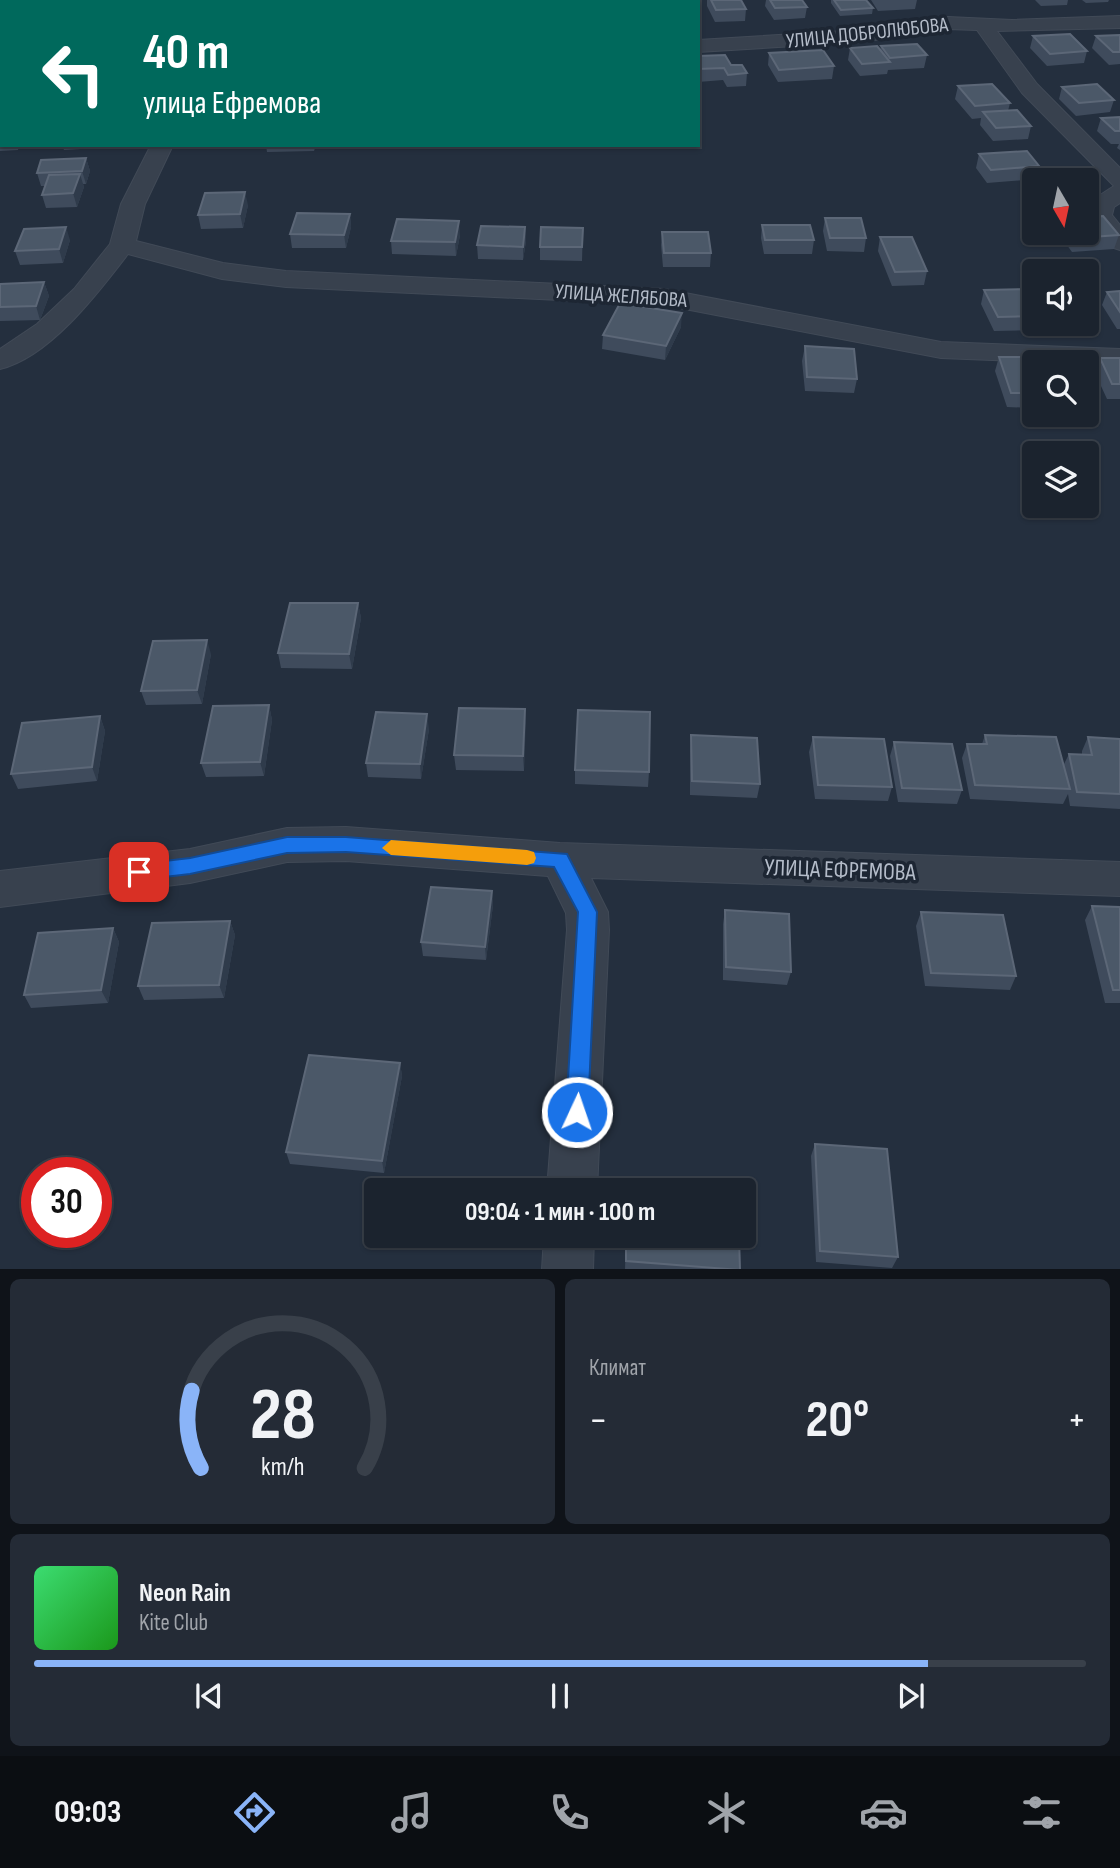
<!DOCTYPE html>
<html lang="ru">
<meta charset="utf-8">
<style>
:root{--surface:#1b232e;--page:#242b36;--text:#f1f3f6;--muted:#a0a4aa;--line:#39404a;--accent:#8ab4f8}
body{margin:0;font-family:"Sofia Sans Condensed",sans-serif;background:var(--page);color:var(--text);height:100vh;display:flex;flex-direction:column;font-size:26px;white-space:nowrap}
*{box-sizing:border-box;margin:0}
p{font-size:23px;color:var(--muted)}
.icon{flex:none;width:38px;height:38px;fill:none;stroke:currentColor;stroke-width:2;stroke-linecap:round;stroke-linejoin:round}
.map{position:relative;height:1269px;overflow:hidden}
.side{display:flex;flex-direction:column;gap:10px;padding:10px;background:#0f1319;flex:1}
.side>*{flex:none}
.guide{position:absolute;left:0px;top:0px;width:700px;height:147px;box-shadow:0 2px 5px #0004,0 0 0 2px var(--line);background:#00695c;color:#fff;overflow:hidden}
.needle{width:46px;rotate:171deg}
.buttons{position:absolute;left:1022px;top:168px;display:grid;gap:14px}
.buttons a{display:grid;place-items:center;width:77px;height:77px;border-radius:7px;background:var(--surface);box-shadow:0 2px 5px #0004,0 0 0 2px var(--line);font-size:35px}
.speed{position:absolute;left:21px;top:1157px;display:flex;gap:14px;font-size:35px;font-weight:700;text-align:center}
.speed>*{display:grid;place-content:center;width:91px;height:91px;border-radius:50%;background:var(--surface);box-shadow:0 2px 5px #0004,0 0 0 2px var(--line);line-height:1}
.speed .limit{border:10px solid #d22;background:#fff;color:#111}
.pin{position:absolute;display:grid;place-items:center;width:60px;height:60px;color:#fff;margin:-30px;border-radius:14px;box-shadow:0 4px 10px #0006}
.me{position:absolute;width:77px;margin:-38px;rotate:3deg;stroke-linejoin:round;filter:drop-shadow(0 0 5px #0008)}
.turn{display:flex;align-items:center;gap:24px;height:147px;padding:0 28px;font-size:32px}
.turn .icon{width:91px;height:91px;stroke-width:2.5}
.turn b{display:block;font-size:49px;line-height:60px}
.big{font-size:52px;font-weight:700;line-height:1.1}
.side .card{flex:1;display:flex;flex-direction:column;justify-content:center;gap:10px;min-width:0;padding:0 24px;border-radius:10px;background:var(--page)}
.side .dial{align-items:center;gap:0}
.dial svg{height:182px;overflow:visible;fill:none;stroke:var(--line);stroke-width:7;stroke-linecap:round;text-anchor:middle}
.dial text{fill:var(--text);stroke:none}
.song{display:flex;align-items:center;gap:21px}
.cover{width:84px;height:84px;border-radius:10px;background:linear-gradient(135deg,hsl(140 70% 55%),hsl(120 70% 35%))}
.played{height:7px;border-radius:4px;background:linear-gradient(90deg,var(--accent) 85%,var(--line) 85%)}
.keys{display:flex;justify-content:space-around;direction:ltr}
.heat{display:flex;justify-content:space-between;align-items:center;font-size:38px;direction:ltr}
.side .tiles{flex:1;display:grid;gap:10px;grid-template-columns:1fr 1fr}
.card:last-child{grid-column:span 2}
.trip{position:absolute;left:364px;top:1178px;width:392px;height:70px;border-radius:7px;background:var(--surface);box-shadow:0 2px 5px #0004,0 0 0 2px var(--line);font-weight:700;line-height:70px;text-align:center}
.tab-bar{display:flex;height:112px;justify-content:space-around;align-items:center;background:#0b0e12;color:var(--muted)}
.tab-bar .icon{width:49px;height:49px}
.tab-bar .active{color:var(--accent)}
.tab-bar b{font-size:32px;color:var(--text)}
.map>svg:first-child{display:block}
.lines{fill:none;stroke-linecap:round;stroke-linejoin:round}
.street-casing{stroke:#414a57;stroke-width:2}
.street{fill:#38414e;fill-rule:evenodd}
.wall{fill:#3f4b5c}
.shaded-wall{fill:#2f3b4b}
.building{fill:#4b5868;stroke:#5c6777;stroke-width:2}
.route{fill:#1a73e8;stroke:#114b97;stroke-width:2}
.slow{fill:#f59e0b}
.labels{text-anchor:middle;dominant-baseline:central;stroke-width:7;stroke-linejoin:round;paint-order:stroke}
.far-street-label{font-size:21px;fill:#b4bcc9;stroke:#1d2633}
.street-label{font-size:24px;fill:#b4bcc9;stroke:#1d2633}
</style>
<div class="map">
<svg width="1120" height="1270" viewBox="0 0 1120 1270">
<rect width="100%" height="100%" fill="#242f3e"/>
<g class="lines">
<defs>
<path id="street" d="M213,0H231L232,2H212Z
M1120,16V28L997,31L1037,84L1120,168V203L1114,207L1112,215L1120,225V250L1111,247L1088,215L1094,199L1114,186L1022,93L977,30L948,29L861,42L698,52V40L861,30L948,17L1012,20Z
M0,89H2L0,102Z
M151,145H173L145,204L136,241L223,263L286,271L664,289L941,342L1120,349V365L941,358L664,305L286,287L222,279L128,254C98,293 50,357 0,369V349L37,324L74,289L110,244L121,204Z
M346,827L560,843L1120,862V896L591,878L608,912L609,930L597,1190H547L567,930L566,913L548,876L346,861L287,862L190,883L0,907V871L190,849L287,828Z
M544,1236H594L593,1270H542Z"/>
</defs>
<use href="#street" class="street-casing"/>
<use href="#street" class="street"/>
</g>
<path class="wall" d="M707,0H741L746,9L745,21L715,22L707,6Z
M766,0H802L807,7L805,18L774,20L765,6Z
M831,0H866L873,8L872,14L840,16L831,3Z
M871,0H917L915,9L878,11Z
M1035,0H1068L1067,5L1041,6Z
M1082,0H1109L1108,2L1086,3Z
M698,5L701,11V23H698Z
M1120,35V64L1109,65L1092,48L1096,36Z
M1033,36L1087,51L1084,63L1047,66L1030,48Z
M881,46L927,55L924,68L888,70L887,74L860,76L848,60L850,48L880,50Z
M769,53L834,66L832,79L778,82L768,65Z
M698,56L731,65L747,73L746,86L727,87L723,80L698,82Z
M958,86L1010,103L1008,111L1031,126L1028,139L993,141L980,125L981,118L972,119L955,99Z
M1062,87L1114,100L1110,112L1076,116L1059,99Z
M2,115V145H19L18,150L0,151V116Z
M1120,117V150L1117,148L1119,144H1111L1097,131L1101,118Z
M62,145H99L98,148L64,150Z
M266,145H316L314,151L267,152Z
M979,154L1039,166L1036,179L987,183L976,168Z
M86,158L90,171L86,184H83L84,187L77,207L46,208L42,195L45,186H41L37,173Z
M1034,184V197L1032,194Z
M1087,193L1096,203L1092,217H1087Z
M248,205L243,228L201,229L198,215Z
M350,214L351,227L346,248H292L290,234Z
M825,218L866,238L864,252L827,251L823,231Z
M762,225L814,240L812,254H764L761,238Z
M525,227L526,241L523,260L478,259L477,245Z
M583,228L582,261L540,260V247Z
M662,232L711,253L710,267H663L661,245Z
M1058,233H1087L1119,235L1114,249L1072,252Z
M460,235L456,256L392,254L391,241Z
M880,237L927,271L924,285L892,286L878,251Z
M70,240L63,263L20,265L15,251Z
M44,282L49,296L40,320L0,321V284Z
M1034,289V324H1054L1052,330L994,331L981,304L984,290Z
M1120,291V329H1117L1102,305L1107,292Z
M681,327L665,360L602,349L603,335Z
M805,346L857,379L854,393L805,391L802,361Z
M999,357L1034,362V408L1007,407L995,371Z
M1100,358H1120V399H1107L1095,373Z
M358,603L361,618L352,669L281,668L278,653Z
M211,654L202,704L146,705L141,691Z
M269,705L272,720L264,776L206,777L201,763Z
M525,709L524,771L456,770L454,755Z
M100,716L105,731L97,781L18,789L11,774Z
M429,729L421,779L368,777L366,763Z
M691,735L760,784L757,798L690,795V749Z
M985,735L1063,766L1069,754H1082V751L1088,737L1120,739V809L1070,806L1068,794L1063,804L970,799L962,758L967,744H982Z
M813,737L892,787L888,801L815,799L809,752Z
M894,742L962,790L957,804L898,802L890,756Z
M575,770L649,772L648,787L575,784Z
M492,891L493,905L486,960L423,956L421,942Z
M1092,906L1120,907V1003H1105L1085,920Z
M725,910L791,972L787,985L723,980V924Z
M921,912L1016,976L1010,990L925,986L916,926Z
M230,921L235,935L224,998L144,1000L138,986Z
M113,928L119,942L108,1003L31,1008L24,995Z
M400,1063L402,1076L384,1173L290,1164L286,1152Z
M815,1144L898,1257L892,1268L816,1262L811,1156Z
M626,1236H739L740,1270H625Z"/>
<path class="shaded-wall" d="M86,158L90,171L86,184L82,171Z
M80,174L84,187L77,207L73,193Z
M245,192L248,205L243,228L240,214Z
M350,214L351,227L346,248L344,235Z
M459,221L460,235L456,256L455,242Z
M66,227L70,240L63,263L59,249Z
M525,227L526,241L523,260V247Z
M44,282L49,296L40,320L36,306Z
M682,313L681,327L665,360L666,346Z
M358,603L361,618L352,669L349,654Z
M207,640L211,654L202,704L197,690Z
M269,705L272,720L264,776L260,762Z
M525,709L526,723L524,771L523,756Z
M427,714L429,729L421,779L420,764Z
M100,716L105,731L97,781L92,767Z
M492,891L493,905L486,960L485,947Z
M230,921L235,935L224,998L219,985Z
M113,928L119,942L108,1003L101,990Z
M400,1063L402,1076L384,1173L382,1161Z"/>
<path class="building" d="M47,0H93L46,2Z
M590,0H618V2H590Z
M620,0H653L654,2H621Z
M711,0H741L746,9L716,10Z
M770,0H802L807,7L775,8Z
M834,0H866L873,8L841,10Z
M1070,34L1087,51L1050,54L1033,36Z
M1120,35V52H1113L1096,36Z
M917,44L927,55L890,58L881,46Z
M877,46L890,62L862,64L850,48Z
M823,50L834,66L779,70L769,53Z
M725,55L731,65H742L747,73L728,75L724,68L698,69V56Z
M992,84L1010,103L975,106L958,86Z
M1097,84L1114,100L1079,103L1062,87Z
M1017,110L1031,126L996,128L983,112Z
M2,115V137H0V116Z
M1120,117V131H1115L1101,118Z
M1027,151L1039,166L991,170L979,154Z
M86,158L82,171L37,173L41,160Z
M80,174L73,193L42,195L49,175Z
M1074,178L1076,180H1043Z
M245,192L240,214L198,215L205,193Z
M1087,193L1096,203L1087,204Z
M297,213L350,214L344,235L290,234Z
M1103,216L1119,235L1076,238L1072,233H1087V217Z
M825,218H861L866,238H830Z
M397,219L459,221L455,242L391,241Z
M762,225H810L814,240H765Z
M481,226L525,227L523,247L477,245Z
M66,227L59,249L15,251L24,229Z
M541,227L583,228L582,247H540Z
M662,232H708L711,253H664Z
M880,237H912L927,271L895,272Z
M44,282L36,306L0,307V284Z
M1034,289V316L998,317L984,290Z
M1120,291V312L1107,292Z
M620,303L682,313L666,346L603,335Z
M805,346L854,349L857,379L807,377Z
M999,357H1049L1051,362H1034V393H1011Z
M1100,358H1120V384H1112Z
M290,603H358L349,654L278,653Z
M207,640L197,690L141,691L153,641Z
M269,705L260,762L201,763L213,706Z
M459,708L525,709L523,756L454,755Z
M578,710L650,712L649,772L575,770Z
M376,712L427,714L420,764L366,763Z
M100,716L92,767L11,774L22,723Z
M691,735L757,738L760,784L692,781Z
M985,735L1056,737L1070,789L975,785L967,744H987Z
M813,737L884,739L892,787L818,785Z
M1088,737L1120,739V794L1077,792L1069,754L1092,755Z
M894,742L952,744L962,790L902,788Z
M431,887L492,891L485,947L421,942Z
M1092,906L1120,907V990H1113Z
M725,910L789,914L791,972L726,967Z
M921,912L1003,915L1016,976L931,973Z
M230,921L219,985L138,986L152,923Z
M113,928L101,990L24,995L38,933Z
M309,1055L400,1063L382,1161L286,1152Z
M815,1144L887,1149L898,1257L820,1251Z
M629,1181L738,1189V1190H628Z
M626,1236H739L740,1270L626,1261Z"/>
<path class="route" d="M287,837H346L567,854L597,912L588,1112L585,1119L577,1122L569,1119L566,1112L578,912L554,867L346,852L287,853L190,874L139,880L133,877L130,872L133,866L139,864L190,858Z"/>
<path class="slow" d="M391,840L527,850L534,852L536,858L534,863L527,865L391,855L382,848Z"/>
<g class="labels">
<g class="far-street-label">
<text transform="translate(867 33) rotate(-6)">УЛИЦА ДОБРОЛЮБОВА</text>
<text transform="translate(621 296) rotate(4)">УЛИЦА ЖЕЛЯБОВА</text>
</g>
<g class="street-label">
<text transform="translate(840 870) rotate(2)">УЛИЦА ЕФРЕМОВА</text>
</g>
</g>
</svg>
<div class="buttons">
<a><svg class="needle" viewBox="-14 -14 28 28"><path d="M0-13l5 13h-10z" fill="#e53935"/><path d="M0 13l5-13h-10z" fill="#a0a4aa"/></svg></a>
<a><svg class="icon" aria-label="sound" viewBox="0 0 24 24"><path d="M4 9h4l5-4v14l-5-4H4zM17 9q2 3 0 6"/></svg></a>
<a><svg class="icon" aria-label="search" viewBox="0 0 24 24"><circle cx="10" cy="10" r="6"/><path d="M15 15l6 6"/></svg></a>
<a><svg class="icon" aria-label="layers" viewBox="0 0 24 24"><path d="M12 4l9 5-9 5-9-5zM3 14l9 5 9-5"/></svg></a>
</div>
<div class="speed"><div class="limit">30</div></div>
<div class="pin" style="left:139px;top:872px;background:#d93025"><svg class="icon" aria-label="arrive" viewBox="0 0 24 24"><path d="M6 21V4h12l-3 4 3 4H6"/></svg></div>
<svg class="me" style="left:577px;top:1112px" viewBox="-20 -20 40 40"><circle r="17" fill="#1a73e8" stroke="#fff" stroke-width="3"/><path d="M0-11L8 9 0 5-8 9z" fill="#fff"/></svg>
<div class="trip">09:04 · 1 мин · 100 m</div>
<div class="guide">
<div class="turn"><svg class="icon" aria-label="left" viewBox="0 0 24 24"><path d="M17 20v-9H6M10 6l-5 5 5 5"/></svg><div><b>40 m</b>улица Ефремова</div></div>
</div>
</div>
<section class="side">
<div class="tiles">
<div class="card dial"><svg viewBox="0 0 100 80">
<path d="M14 69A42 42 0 1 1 86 69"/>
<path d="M14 69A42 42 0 0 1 10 35" stroke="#8ab4f8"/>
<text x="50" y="56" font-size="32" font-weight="700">28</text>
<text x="50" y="72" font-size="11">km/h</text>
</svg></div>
<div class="card"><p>Климат</p>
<div class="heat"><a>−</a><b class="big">20°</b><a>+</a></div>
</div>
<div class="card">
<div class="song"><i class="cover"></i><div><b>Neon Rain</b><p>Kite Club</p></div></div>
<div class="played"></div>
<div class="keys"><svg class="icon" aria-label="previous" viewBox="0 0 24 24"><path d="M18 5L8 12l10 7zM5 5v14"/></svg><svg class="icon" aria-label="pause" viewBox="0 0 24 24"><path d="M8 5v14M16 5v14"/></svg><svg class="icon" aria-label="next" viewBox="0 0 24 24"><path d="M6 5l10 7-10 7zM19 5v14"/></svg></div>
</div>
</div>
</section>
<nav class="tab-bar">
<b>09:03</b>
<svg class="icon active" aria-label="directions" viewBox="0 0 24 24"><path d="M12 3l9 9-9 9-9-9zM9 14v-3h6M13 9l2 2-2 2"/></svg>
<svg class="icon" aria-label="music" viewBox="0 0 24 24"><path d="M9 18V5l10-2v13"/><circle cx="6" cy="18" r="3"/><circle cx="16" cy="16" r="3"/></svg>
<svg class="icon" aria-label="phone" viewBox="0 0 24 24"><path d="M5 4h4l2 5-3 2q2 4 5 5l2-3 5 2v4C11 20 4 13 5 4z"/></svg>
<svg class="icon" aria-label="climate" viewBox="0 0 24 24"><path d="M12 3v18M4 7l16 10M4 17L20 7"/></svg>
<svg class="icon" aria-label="car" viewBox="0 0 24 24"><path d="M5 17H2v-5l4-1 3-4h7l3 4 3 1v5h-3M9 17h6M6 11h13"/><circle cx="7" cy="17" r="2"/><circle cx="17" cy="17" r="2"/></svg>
<svg class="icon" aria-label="filters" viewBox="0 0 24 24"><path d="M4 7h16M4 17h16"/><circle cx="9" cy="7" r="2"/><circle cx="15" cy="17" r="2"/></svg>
</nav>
